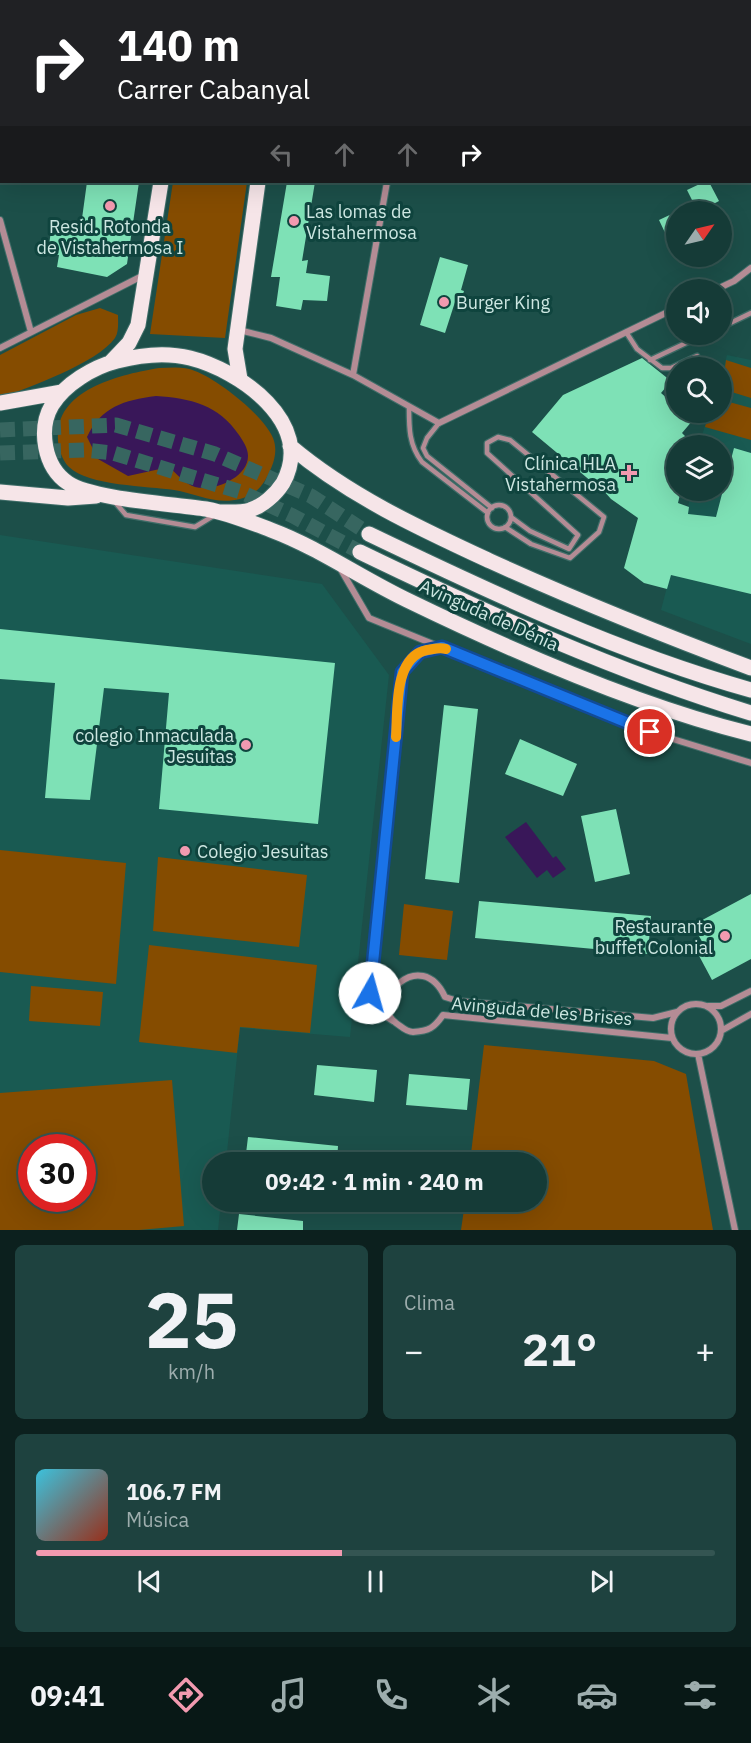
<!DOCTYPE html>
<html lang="es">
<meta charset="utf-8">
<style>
:root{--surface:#153b37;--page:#1e423f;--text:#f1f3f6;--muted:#9dadad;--line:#345552;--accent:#f29ab0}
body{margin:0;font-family:"IBM Plex Sans",sans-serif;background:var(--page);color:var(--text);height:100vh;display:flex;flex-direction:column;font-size:22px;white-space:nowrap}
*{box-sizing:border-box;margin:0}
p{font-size:20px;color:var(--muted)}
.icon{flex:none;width:33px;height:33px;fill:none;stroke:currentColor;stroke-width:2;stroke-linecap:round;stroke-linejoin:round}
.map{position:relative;height:1230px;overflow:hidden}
.panel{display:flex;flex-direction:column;gap:15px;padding:15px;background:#0c201e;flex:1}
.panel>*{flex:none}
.banner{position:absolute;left:0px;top:0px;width:752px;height:183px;box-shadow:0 6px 24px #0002,0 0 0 2px var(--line);background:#202124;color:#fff;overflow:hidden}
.needle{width:39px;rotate:56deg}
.fabs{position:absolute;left:666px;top:201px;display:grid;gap:12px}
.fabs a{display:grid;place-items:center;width:66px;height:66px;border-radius:50%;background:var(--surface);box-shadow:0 6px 24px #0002,0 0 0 2px var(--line);font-size:30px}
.speed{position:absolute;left:18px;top:1134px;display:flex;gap:12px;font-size:30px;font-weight:700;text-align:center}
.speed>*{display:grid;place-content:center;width:78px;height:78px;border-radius:50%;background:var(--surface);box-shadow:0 6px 24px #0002,0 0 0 2px var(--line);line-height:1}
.speed .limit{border:9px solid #d22;background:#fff;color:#111}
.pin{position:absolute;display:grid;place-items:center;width:51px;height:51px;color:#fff;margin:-26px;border:3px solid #fff;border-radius:50%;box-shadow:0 2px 6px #0007}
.me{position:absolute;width:66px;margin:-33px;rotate:7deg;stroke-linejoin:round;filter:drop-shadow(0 0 4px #0008)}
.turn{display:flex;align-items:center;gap:21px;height:126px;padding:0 18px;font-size:27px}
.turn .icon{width:78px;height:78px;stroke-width:2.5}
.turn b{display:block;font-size:42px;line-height:51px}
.lanes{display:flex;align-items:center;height:57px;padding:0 18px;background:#0003;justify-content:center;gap:30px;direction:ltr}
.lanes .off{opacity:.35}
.big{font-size:45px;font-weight:800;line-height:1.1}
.panel .widget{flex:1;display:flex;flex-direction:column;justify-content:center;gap:9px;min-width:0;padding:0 21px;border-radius:9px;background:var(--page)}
.panel .dial{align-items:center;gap:0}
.dial b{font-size:78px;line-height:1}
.song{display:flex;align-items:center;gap:18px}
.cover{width:72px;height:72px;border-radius:9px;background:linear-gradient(135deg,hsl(190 70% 55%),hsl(10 70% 35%))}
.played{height:6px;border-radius:3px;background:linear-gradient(90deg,var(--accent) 45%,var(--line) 45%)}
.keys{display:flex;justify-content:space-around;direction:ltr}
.heat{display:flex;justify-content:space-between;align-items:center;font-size:33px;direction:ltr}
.panel .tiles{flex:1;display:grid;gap:15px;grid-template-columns:1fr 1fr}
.widget:last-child{grid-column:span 2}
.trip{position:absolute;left:202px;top:1152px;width:345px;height:60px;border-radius:30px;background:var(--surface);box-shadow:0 6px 24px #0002,0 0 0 2px var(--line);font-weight:800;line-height:60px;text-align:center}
.menu{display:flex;height:96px;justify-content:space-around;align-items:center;background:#081816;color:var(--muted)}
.menu .icon{width:42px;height:42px}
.menu .selected{color:var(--accent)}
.menu b{font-size:27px;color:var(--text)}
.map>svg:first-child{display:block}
.built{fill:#195a52;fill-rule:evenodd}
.green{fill:#854c00;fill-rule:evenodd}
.water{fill:#391759}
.building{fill:#7ee1b6}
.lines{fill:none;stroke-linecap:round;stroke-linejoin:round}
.primary-tunnel{stroke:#376660;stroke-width:15;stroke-dasharray:15 8;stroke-linecap:butt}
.lane-casing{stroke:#3f6d68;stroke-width:7}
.street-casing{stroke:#3f6d68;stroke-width:8}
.primary-casing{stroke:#3f6d68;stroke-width:17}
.lane{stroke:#b48c95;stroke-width:4.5}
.street{stroke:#b48c95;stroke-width:6}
.primary{stroke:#f6e5e8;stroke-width:15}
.route-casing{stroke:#114b97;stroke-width:15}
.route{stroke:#1a73e8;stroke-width:10}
.slow{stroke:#f59e0b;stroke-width:10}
.poi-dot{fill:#f29ab0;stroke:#0f443e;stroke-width:2}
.labels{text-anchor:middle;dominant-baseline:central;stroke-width:6;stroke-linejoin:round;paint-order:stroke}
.poi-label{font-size:18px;fill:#cde7e2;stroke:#0f443e;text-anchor:start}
.street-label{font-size:18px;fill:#cde7e2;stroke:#0f443e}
</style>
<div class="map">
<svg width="751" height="1230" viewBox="0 0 751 1230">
<rect width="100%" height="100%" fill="#1c4f49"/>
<path class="built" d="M727,355L751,360V644L661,610L692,491L722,490V446L699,445L709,413L722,412V375Z
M0,535L322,584L389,675L350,1037L240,1028L226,1162H213V1202H221L218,1230H0ZM32,1148H82V1198H32Z"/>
<path class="green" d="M173,182H247L225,338L150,334Z
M100,308L118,315C118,322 119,332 115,338C97,363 30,387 0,398V355L76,315Z
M726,360L751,368V398L722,389Z
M159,368C171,368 184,366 195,371C219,380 263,415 273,438C278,450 274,463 269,473C263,486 255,495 240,499C216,505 197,494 174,490C148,486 88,486 69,467C61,459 57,444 58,434C59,388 123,374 159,368Z
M722,400L751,408V440L705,427L709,413L722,412Z
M0,850L126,863L116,984L0,972Z
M158,857L307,875L299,947L153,931Z
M404,904L453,911L447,960L399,955Z
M149,945L317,965L310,1033L240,1027L237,1053L139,1042Z
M31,986L103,992L100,1026L29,1021Z
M484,1045L654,1061L686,1074L713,1230H461L465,1202H537V1162H470Z
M172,1080L184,1226L139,1230H0V1093ZM32,1148H82V1198H32Z"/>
<path class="water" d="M156,396C190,398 219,405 239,435C243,441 248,448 248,456C248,478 213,492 195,487C185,484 176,473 169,467L128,476L98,459L87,437C101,407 124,400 156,396Z
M526,822L553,858L556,856L566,869L553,878L547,870L537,878L505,837Z"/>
<path class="building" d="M87,182H139L127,264L107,277L57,267L59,255L48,254L51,230L80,233Z
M287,182H315L302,261L308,260L306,273L330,276L327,301L303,300L301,310L276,306L280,277H271Z
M704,182H709L719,201L698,212L687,190Z
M676,212V256L659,220Z
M440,257L468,265L461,290L464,291L460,303L455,302L445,333L420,325Z
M642,358L671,381L661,393L676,406V412H684L693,420L682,433L688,439L683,446H676V454L671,461L676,466V490H681L678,503L689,507L688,514L716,517L734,448L751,453V594L671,575L667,589L644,583L624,568L638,518L611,499L594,480L592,482L532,432L563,395Z
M0,629L335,663L318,824L159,809L169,693L104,688L90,800L45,798L55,683L0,679Z
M444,705L478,709L459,883L425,879Z
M520,739L577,764L563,796L505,774Z
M616,809L630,874L595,882L581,816Z
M751,894V959L712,980L697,952L705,947L693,925Z
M479,901L651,916L648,954L475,938Z
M317,1065L377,1070L374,1102L314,1095Z
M409,1074L470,1079L467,1110L406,1105Z
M248,1137L338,1146L337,1162H245Z
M239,1214L303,1221V1230H237Z"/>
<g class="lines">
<path class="primary-tunnel" d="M0,430L116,425L215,454L311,496L369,534
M0,453L84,450L113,453L241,492L293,516L360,552"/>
<defs>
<path id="lane" d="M722,327L751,313
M626,332L637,349L662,368H671L697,356
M650,360L705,334
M409,408C409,428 409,445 422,462L488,513
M439,423L427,438L423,448L427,456L492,508
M115,502L126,515L195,527L213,516
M487 517a12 12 0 1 1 24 0a12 12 0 1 1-24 0Z
M505,527L531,544L570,558L599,532L604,517L510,440L498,437L487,443V453L578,535L569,549L530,531L511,517"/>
<path id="street" d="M16,2V0
M442,2V0
M0,116L2,102
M0,220L31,332
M715,290L734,281L751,268
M239,330L271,338L353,375L439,423L676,308
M0,348L144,275
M353,375L387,182
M340,568L369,618L650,732L751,763
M671 1029a25 25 0 1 1 50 0a25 25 0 1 1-50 0Z
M708,1006H721L751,991
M393,1021L377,1011L370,993L402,672L420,652L441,647
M721,1031L751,1014
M672,1038L443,1015C434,1028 429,1031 413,1032C406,1032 402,1027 396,1023C366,1001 421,945 445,997L458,1001L653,1018L677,1012
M698,1054L735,1230"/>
<path id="primary" d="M190,2V0
M284,2V0
M110,363L129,343L138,325L161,182
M240,379L235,349L258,182
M0,403L62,392
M290,446C349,496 421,529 490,561C576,600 663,635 751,668
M0,492L68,498L96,496
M220,512C229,512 241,513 250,510C263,506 276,494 283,483C316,423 239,370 190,358C166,352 140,355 117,361C93,367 65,384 52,405C38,429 44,467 68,483C91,499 174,504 206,509C228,513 250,522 271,530C319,548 361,578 407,600C512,651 638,706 751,734
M369,534C492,593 619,653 751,690
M360,552C484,612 619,673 751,713"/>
</defs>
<use href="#lane" class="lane-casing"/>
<use href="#street" class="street-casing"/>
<use href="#primary" class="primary-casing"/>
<use href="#lane" class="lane"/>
<use href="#street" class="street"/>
<use href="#primary" class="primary"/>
</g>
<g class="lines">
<defs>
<path id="route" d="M370,993L402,672L420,652L442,647L650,732"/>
</defs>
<use href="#route" class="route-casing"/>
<use href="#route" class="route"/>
<path class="slow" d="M396,737C398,711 393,657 427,650C434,649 440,647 446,649"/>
</g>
<g class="poi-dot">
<circle cx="110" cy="206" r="6"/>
<circle cx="294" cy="221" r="6"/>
<circle cx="444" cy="302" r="6"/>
<path d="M626 464h6v6h6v6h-6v6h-6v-6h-6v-6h6z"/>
<circle cx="246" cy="745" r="6"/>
<circle cx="185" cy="851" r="6"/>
<circle cx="725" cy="936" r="6"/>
</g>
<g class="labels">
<g class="poi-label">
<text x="306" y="211">Las lomas de<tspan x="306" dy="21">Vistahermosa</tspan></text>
<text x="110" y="226" text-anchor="middle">Resid. Rotonda<tspan x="110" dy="21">de Vistahermosa I</tspan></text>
<text x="456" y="302">Burger King</text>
<text x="616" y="463" text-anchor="end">Clínica HLA<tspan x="616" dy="21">Vistahermosa</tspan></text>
<text x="234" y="735" text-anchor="end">colegio Inmaculada<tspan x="234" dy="21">Jesuitas</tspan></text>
<text x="197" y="851">Colegio Jesuitas</text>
<text x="713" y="926" text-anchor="end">Restaurante<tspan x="713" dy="21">buffet Colonial</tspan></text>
</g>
<g class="street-label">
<text transform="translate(489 615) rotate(24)">Avinguda de Dénia</text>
<text transform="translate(542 1011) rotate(5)">Avinguda de les Brises</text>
</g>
</g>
</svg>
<div class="fabs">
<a><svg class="needle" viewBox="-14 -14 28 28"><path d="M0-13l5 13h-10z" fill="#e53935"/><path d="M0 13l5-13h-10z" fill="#9dadad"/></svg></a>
<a><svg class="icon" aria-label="sound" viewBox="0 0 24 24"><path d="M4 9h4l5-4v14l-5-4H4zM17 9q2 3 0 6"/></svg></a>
<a><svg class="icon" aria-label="search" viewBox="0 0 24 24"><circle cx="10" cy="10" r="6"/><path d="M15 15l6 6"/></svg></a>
<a><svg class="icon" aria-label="layers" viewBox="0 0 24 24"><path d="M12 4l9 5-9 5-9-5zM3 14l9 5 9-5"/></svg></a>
</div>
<div class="speed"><div class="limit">30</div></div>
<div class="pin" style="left:650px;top:732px;background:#d93025"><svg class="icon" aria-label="arrive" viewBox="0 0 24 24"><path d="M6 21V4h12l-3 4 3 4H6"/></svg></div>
<svg class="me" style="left:370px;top:993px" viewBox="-20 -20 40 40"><circle r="19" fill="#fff"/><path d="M0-13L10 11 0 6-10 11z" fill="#1a73e8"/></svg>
<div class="trip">09:42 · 1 min · 240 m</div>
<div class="banner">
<div class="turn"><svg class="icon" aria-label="right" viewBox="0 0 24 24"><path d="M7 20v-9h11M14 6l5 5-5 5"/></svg><div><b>140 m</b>Carrer Cabanyal</div></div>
<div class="lanes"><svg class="icon off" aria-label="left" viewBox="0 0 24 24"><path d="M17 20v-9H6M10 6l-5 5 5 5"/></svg><svg class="icon off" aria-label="ahead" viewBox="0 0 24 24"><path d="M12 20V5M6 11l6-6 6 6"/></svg><svg class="icon off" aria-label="ahead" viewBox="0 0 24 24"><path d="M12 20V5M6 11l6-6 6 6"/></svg><svg class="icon" aria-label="right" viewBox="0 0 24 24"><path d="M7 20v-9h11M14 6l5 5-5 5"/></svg></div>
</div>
</div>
<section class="panel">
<div class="tiles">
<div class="widget dial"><b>25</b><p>km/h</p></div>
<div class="widget"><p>Clima</p>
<div class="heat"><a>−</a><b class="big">21°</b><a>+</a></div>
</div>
<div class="widget">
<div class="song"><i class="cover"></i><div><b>106.7 FM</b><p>Música</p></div></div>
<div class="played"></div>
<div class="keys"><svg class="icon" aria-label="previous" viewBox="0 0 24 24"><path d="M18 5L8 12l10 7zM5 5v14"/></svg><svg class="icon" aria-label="pause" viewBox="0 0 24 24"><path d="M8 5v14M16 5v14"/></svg><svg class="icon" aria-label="next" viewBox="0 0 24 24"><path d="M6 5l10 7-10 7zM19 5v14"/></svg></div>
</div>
</div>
</section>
<nav class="menu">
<b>09:41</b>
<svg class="icon selected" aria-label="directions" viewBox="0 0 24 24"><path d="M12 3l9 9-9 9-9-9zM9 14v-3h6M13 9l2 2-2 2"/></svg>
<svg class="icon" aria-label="music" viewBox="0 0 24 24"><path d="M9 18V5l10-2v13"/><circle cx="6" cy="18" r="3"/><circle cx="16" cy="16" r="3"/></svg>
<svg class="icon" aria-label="phone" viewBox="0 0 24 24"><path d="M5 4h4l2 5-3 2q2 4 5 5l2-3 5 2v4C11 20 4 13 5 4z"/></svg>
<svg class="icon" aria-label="climate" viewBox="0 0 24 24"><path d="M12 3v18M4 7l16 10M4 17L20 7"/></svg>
<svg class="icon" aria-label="car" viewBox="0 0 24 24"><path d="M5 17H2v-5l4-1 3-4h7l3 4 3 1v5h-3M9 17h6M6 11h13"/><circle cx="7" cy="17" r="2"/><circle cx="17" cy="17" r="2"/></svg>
<svg class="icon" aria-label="filters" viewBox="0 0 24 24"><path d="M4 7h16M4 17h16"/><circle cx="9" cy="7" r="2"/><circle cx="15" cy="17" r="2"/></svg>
</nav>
